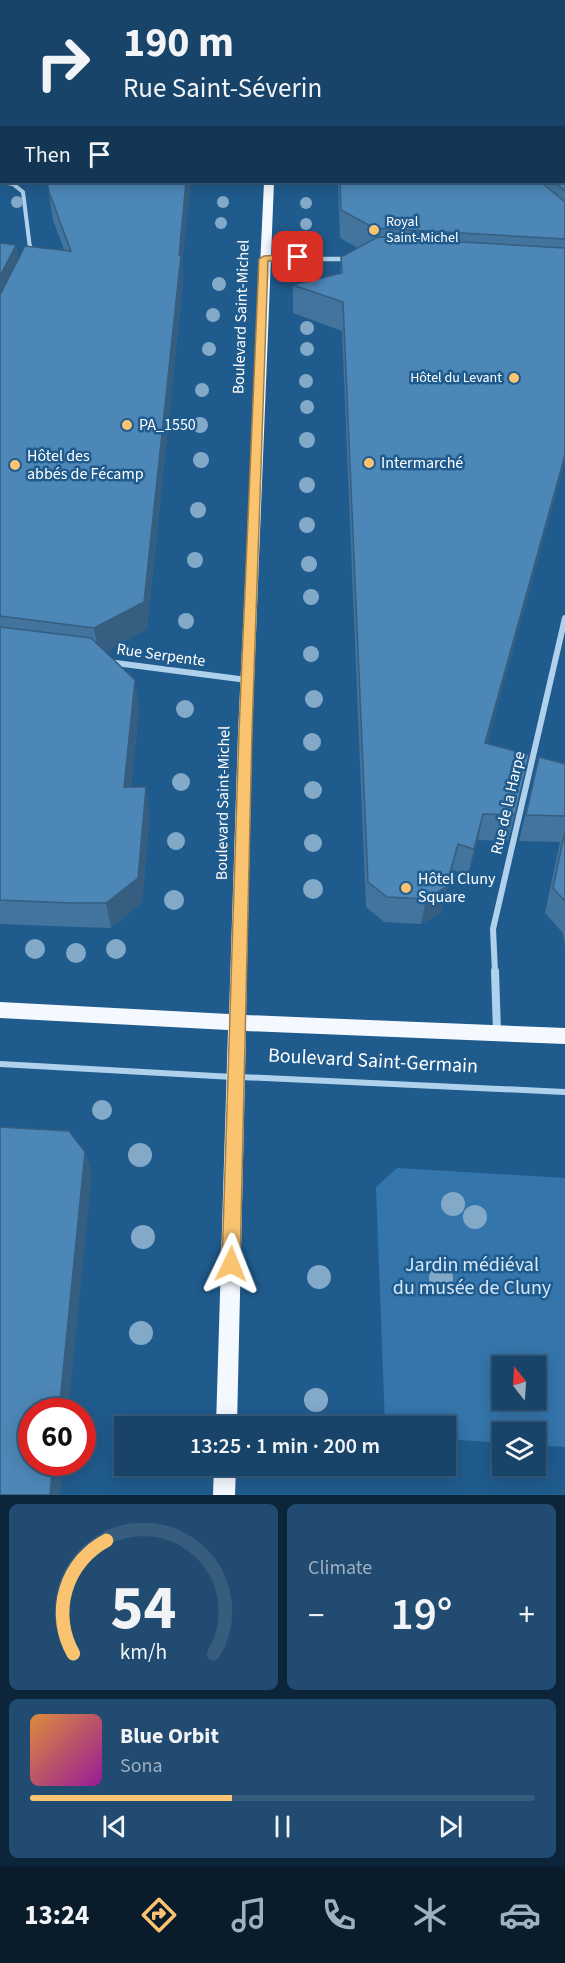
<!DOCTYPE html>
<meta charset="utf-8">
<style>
:root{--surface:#18446a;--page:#214b70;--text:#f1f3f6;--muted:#9fb0c1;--line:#365c7e;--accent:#f9c36f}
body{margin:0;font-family:"Source Sans 3",sans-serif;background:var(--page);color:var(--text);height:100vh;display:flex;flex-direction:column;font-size:22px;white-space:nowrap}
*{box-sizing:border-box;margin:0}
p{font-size:20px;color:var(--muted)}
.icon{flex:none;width:33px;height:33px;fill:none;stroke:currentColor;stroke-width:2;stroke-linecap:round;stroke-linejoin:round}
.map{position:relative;height:1495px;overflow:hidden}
.side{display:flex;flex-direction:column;gap:9px;padding:9px;background:#0d253a;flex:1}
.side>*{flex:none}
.top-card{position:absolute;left:0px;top:0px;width:566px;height:183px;box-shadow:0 3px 15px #0003,0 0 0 2px var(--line);background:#18446a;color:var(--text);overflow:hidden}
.needle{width:39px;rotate:343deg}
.tools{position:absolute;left:492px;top:1356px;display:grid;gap:12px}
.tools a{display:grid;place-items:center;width:54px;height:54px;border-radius:0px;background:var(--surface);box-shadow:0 3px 15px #0003,0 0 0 2px var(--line);font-size:30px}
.speed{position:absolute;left:18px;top:1398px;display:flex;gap:12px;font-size:30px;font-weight:700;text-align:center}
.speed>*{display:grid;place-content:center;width:78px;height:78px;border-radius:50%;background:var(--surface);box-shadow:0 3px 15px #0003,0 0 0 2px var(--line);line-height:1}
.speed .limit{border:9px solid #d22;background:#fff;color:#111}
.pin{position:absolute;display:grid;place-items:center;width:51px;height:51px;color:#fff;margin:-26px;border-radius:12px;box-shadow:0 3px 9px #0006}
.me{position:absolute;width:66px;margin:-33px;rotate:2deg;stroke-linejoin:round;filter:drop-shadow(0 0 4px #0008)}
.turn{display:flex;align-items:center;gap:21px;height:126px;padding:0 24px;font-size:27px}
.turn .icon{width:78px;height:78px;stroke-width:2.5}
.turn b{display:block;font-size:42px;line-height:51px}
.then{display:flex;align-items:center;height:57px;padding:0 24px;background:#0003;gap:12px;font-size:22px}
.big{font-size:45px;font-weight:600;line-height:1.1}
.side .widget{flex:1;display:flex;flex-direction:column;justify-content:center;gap:9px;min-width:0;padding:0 21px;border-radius:9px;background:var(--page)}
.side .dial{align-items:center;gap:0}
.dial svg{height:156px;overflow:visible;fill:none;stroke:var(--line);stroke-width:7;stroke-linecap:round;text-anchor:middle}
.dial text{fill:var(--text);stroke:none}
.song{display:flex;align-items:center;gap:18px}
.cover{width:72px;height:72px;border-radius:9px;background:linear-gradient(135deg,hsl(30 70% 55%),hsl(300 70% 35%))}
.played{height:6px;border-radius:3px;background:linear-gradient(90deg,var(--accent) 40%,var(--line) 40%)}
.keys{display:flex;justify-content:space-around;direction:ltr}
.heat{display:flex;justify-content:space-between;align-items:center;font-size:33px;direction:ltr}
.side .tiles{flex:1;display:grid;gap:9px;grid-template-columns:1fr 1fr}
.widget:last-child{grid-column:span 2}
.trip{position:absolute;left:114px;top:1416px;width:342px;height:60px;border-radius:0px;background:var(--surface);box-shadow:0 3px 15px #0003,0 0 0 2px var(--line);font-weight:600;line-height:60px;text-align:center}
.tabs{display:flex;height:96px;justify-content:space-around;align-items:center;background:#0a1b2a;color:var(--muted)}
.tabs .icon{width:42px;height:42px}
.tabs .active{color:var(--accent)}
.tabs b{font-size:27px;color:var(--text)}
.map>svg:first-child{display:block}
.green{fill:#3475ab;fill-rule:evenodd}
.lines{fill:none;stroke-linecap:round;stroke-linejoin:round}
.lane{stroke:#afd1ec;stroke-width:6}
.street-far3{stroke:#afd1ec;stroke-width:4}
.street-far2{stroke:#afd1ec;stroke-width:4.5}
.street-far1{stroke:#afd1ec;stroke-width:6}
.street{stroke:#afd1ec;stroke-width:8}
.secondary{fill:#daebf9;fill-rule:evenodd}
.primary{fill:#f4f9ff;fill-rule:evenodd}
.tree{fill:#83a9c8}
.wall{fill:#42749d}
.shaded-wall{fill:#365e80}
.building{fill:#4d87b7;stroke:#365e80;stroke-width:1.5}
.route{fill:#f9c36f;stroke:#a27f48;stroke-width:1.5}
.poi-dot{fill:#f9c36f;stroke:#205b8d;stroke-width:2}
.labels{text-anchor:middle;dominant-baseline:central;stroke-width:5;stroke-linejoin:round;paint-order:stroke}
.far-poi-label{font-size:14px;fill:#fff;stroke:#205b8d;text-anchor:start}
.street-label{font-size:16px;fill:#fff;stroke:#205b8d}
.poi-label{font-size:16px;fill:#fff;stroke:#205b8d;text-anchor:start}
.near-street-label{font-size:20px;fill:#fff;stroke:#205b8d}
.near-park-label{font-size:20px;fill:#d4e8f9;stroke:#205b8d}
</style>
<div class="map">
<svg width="565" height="1495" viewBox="0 0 565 1495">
<rect width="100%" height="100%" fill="#205b8d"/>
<path class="green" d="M397,1168L565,1178V1447L536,1445V1432H502V1443L446,1439V1426H385L376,1187ZM502,1366H536V1400H502Z"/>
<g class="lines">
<path class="lane" d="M0,1064L233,1077
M241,1077L565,1092"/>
<path class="street-far3" d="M2,182L13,184L23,192L30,248"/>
<path class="street-far2" d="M30,246V254
M264,259H347"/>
<path class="street-far1" d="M108,662L247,680
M495,972L493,929L565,618"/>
<path class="street" d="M495,971L497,1032"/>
<path class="secondary" d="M281,0L280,2H271Z
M0,166H2L0,171Z"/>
<path class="primary" d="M277,0H285L276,2Z
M313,0H343L345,2H314Z
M264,182H274L252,733L246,1015L565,1028V1044L246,1031L237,1426H216L228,1030L0,1018V1002L229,1014L238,733Z
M214,1466H236L235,1495H213Z"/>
</g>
<g class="tree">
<circle cx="17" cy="202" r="6"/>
<circle cx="223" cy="202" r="6"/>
<circle cx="306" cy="203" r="6"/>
<circle cx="221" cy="223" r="6"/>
<circle cx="306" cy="224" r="6"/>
<circle cx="219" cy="284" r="7"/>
<circle cx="213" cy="315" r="7"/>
<circle cx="307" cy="328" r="7"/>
<circle cx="209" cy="349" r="7"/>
<circle cx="307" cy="349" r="7"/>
<circle cx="306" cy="381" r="7"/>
<circle cx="202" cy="390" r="7"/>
<circle cx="307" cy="407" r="7"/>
<circle cx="200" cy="425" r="8"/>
<circle cx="307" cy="440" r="8"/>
<circle cx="201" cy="460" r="8"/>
<circle cx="307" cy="485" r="8"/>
<circle cx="198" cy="510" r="8"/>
<circle cx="307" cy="525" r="8"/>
<circle cx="195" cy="560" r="8"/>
<circle cx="309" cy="564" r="8"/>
<circle cx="311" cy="597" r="8"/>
<circle cx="186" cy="621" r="8"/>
<circle cx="311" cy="654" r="8"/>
<circle cx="314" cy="699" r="9"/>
<circle cx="185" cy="709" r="9"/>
<circle cx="312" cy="742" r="9"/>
<circle cx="181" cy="782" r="9"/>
<circle cx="313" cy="790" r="9"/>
<circle cx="176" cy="841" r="9"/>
<circle cx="313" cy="843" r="9"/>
<circle cx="313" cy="889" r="10"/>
<circle cx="174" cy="900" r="10"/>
<circle cx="35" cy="949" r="10"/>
<circle cx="116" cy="949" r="10"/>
<circle cx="76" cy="953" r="10"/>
<circle cx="102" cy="1110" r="10"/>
<circle cx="140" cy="1155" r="12"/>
<circle cx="453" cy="1204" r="12"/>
<circle cx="475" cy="1217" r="12"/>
<circle cx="143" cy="1237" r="12"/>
<circle cx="319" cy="1277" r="12"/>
<circle cx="441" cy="1278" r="12"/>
<circle cx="141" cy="1333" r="12"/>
<circle cx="316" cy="1400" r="12"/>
</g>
<path class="wall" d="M565,2V461L487,744L515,815L508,841L478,840L468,874L452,870L441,912L421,924L384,922L366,907L342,331L293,313V285L340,273L341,257L358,248L340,238L338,182H564Z
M47,182L182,267L183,282L147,629L105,652L139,707L131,787L150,813L142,902L111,928L78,927L0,924V243L16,245L18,259L64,250L53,220Z
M539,757L565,764V946L563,933L545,913L560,842L519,841Z"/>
<path class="shaded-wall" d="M106,0H132L130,2H105Z
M2,91V120L0,121V92Z
M186,182H191L182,267L183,282L147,629L99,656L94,628L179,255Z
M16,245L20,272L0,316V276Z
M565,455V461L480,770L485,743Z
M135,680L139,707L129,813L124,787Z
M146,787L150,813L142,902L111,928L106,903Z
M483,814L478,840L468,874L474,849Z
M458,844L452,870L441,912L421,924L426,899Z
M85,1152L92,1172L68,1412H59Z
M53,1462H63L60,1495H50Z"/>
<path class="building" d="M0,0H106L105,2H2V91L0,92Z
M396,0H525L559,2H396Z
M564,2H565V191L554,182H564Z
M47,182H186L179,255H181L144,602L94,628L0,616V295L25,246L71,251L49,192Z
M340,182H541L565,202V239L374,228L341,210Z
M378,237L565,248V455L485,743L529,755L515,815L483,814L474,849L458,844L446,887L426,899L387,897L368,882L343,302L293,285L342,273L341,257Z
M0,243L16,245L0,276Z
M0,627L91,638L135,680L124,787H146L138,878L106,903H71L0,900Z
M539,757L565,764V816L526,815Z
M565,831V901L553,888Z
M0,1127L69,1131L85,1152L59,1412H32V1462H53L50,1495H0Z"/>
<path class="route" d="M298,254L301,255V259L268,261L252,732L240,1264L238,1270L231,1273L225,1270L222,1264L239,732L259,259L264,256Z"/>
<g class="poi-dot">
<circle cx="374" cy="230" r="6"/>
<circle cx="514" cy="378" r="6"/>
<circle cx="127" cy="425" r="6"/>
<circle cx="369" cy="463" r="6"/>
<circle cx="15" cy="465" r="6"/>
<circle cx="406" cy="888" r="6"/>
</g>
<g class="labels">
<g class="far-poi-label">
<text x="386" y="222">Royal<tspan x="386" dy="16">Saint-Michel</tspan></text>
<text x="502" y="378" text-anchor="end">Hôtel du Levant</text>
</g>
<g class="street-label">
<text transform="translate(241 317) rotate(-88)">Boulevard Saint-Michel</text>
<text transform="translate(161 655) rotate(8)">Rue Serpente</text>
<text transform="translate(223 803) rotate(-89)">Boulevard Saint-Michel</text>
<text transform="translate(508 803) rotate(-77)">Rue de la Harpe</text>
</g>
<g class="poi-label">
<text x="139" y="425">PA_1550</text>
<text x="27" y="456">Hôtel des<tspan x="27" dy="18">abbés de Fécamp</tspan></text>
<text x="381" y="463">Intermarché</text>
<text x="418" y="879">Hôtel Cluny<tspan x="418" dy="18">Square</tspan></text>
</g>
<g class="near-street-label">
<text transform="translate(373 1061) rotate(3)">Boulevard Saint-Germain</text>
</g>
<g class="near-park-label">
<text x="472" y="1265">Jardin médiéval<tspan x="472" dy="23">du musée de Cluny</tspan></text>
</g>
</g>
</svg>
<div class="tools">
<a><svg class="needle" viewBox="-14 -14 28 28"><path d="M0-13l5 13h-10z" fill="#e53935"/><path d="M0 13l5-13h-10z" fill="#9fb0c1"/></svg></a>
<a><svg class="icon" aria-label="layers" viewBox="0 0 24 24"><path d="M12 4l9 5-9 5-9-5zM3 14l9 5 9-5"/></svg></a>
</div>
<div class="speed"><div class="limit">60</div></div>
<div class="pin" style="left:298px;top:257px;background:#d93025"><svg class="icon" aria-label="arrive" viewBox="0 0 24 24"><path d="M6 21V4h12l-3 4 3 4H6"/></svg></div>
<svg class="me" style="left:231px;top:1264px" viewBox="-20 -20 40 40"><path d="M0-17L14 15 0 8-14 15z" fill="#f9c36f" stroke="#fff" stroke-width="4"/></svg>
<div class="trip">13:25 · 1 min · 200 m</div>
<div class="top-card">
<div class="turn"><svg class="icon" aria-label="right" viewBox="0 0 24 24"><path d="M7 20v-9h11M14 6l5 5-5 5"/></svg><div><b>190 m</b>Rue Saint-Séverin</div></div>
<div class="then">Then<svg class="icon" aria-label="arrive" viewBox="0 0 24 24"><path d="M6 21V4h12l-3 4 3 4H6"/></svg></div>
</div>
</div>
<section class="side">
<div class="tiles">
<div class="widget dial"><svg viewBox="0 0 100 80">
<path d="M14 69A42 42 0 1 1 86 69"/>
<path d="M14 69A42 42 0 0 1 31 11" stroke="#f9c36f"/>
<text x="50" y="56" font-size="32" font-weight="700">54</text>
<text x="50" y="72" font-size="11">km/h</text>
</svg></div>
<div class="widget"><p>Climate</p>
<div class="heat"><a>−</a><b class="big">19°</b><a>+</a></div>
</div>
<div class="widget">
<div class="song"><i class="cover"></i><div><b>Blue Orbit</b><p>Sona</p></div></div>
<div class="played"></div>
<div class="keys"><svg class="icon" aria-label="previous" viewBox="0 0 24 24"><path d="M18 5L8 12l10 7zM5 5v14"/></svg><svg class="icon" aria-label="pause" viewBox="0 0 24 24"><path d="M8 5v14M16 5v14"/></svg><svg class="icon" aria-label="next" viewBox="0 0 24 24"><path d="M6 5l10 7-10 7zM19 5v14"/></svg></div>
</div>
</div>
</section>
<nav class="tabs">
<b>13:24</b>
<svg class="icon active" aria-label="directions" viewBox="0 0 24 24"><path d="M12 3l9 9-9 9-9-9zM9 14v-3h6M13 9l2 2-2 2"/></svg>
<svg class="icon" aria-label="music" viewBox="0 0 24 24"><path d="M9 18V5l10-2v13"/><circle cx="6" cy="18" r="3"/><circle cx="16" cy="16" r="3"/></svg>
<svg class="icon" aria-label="phone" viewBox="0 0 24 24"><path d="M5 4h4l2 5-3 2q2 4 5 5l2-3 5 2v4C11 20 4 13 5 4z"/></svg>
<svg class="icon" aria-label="climate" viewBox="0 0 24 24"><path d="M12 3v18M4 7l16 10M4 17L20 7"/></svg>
<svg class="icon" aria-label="car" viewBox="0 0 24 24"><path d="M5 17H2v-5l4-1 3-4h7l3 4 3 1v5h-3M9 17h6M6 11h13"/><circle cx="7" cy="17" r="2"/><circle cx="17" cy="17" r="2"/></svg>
</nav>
